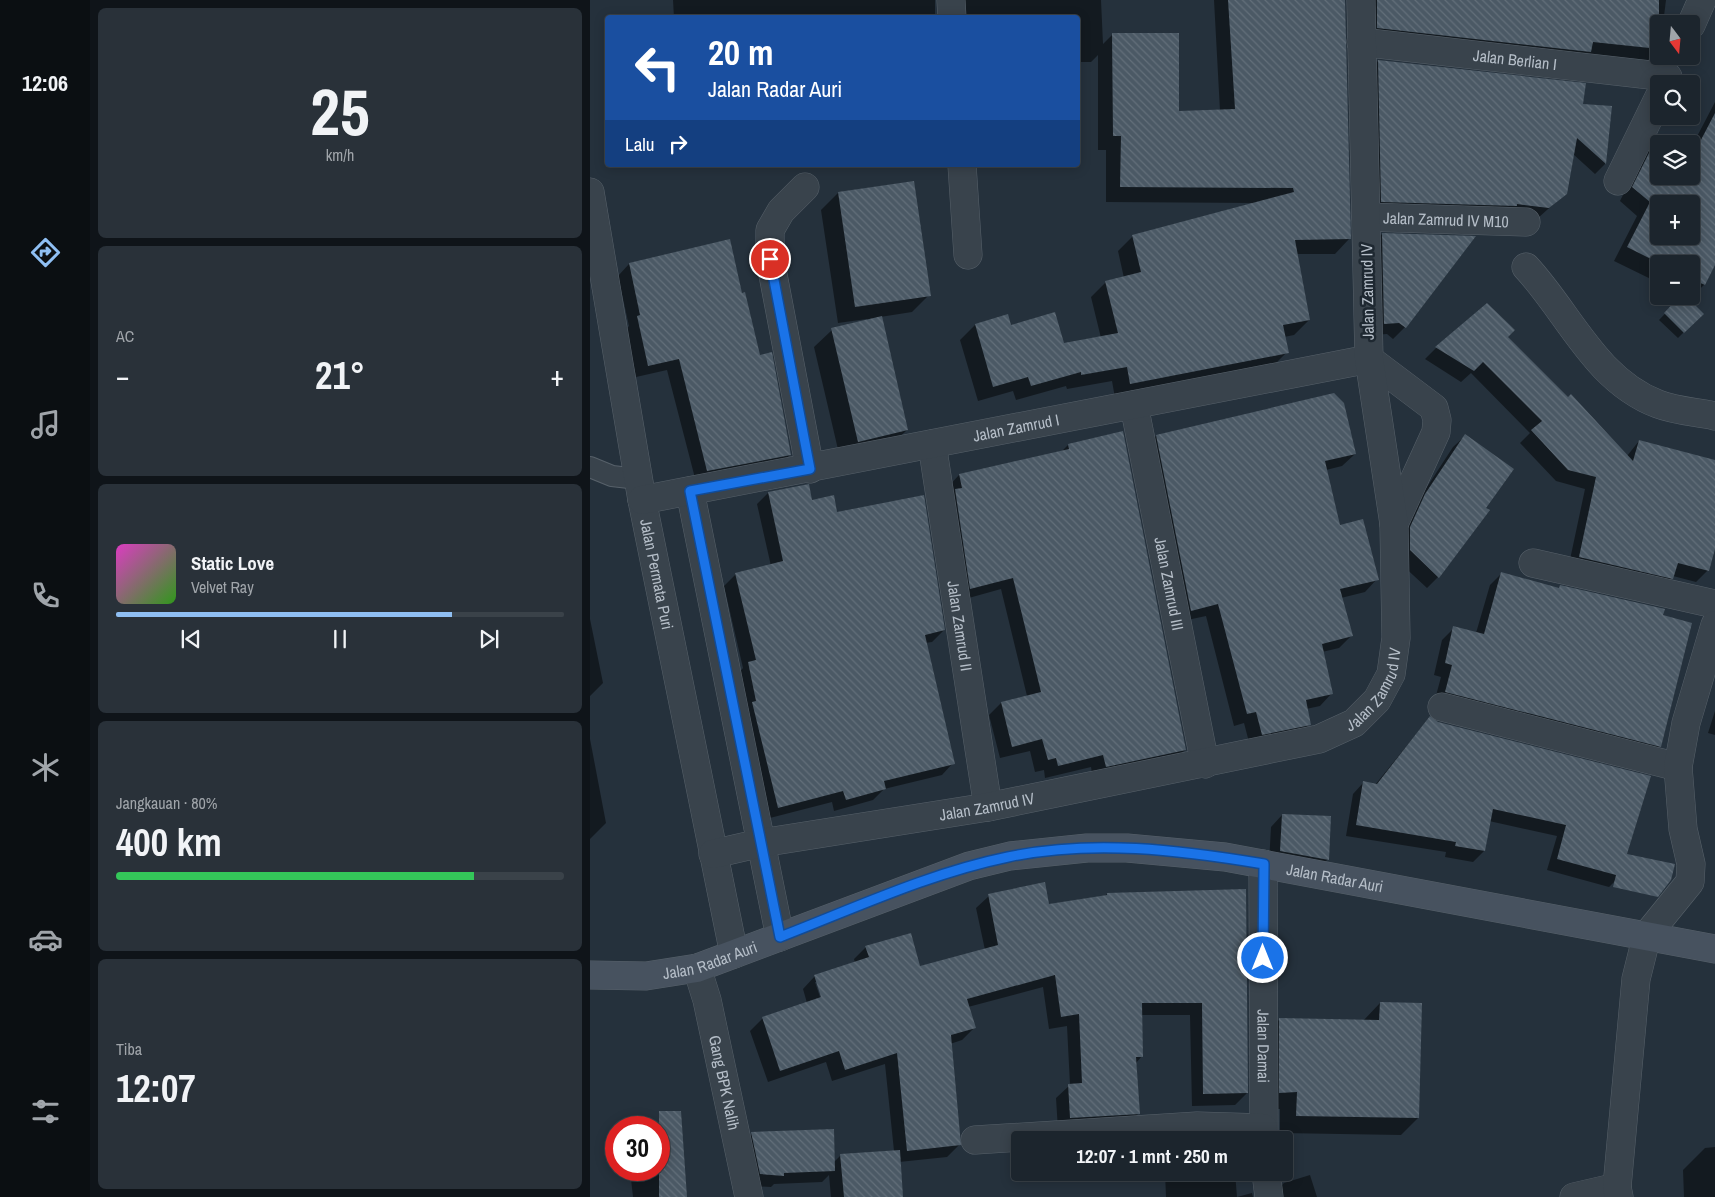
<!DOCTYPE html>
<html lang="id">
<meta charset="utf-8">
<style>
:root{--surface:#1c252d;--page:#293139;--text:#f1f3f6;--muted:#a0a5aa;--line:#3a4249;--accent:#8fbff3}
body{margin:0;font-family:"Archivo Narrow",sans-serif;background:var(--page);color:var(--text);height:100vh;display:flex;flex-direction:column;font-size:19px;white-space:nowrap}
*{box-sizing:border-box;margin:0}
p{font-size:16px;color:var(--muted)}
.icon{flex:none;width:28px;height:28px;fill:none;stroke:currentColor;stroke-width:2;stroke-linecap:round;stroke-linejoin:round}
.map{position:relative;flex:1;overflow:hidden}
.side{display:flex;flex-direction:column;gap:8px;padding:8px;background:#0f1419;width:500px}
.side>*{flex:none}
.top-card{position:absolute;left:15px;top:15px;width:475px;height:152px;border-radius:5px;box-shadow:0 2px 12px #0003,0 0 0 1px var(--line);background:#1a4fa0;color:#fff;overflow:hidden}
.needle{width:32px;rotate:164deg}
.buttons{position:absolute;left:1060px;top:15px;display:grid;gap:10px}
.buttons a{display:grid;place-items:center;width:50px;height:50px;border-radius:5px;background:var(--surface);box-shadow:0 2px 12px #0003,0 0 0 1px var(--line);font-size:25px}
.speed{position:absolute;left:15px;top:1116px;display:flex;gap:10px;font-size:25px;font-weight:700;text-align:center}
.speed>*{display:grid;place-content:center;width:65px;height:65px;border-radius:50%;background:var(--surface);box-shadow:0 2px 12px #0003,0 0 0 1px var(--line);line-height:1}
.speed .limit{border:8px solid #d22;background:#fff;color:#111}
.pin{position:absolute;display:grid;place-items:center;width:42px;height:42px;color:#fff;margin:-21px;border:2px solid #fff;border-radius:50%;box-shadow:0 1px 5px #0007}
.me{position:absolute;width:55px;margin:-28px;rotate:0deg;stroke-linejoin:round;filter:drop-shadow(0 0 4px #0008)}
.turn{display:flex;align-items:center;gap:18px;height:105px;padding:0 20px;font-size:22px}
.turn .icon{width:65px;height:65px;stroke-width:2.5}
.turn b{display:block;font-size:35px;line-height:42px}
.then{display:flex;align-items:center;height:48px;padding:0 20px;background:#0003;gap:10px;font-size:19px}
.big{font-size:38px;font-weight:700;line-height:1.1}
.side .tile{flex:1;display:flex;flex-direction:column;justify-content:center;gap:8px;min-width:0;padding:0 18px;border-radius:8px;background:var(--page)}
.side .dial{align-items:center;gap:0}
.dial b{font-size:65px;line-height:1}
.song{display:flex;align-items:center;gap:15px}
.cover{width:60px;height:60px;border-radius:8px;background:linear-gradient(135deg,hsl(310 70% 55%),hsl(110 70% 35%))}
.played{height:5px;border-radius:2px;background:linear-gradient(90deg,var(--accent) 75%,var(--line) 75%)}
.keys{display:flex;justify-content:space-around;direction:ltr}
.heat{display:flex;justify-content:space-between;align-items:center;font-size:28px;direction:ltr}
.charge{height:8px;border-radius:4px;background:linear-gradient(90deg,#34c759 80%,var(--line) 0)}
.trip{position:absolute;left:421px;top:1131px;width:282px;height:50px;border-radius:5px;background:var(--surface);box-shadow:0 2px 12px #0003,0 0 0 1px var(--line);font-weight:700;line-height:50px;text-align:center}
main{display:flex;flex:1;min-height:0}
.tab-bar{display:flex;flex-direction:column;width:90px;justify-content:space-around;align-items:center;background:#0b0f12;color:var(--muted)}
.tab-bar .icon{width:35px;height:35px}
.tab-bar .on{color:var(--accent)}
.tab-bar b{font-size:22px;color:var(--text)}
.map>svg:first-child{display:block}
.shadow{fill:#0007;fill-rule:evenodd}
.building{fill:url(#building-back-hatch);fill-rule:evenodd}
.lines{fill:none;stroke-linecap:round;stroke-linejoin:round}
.lane-casing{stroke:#57616a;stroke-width:22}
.street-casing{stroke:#57616a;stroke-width:29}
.secondary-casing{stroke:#57616a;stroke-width:29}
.lane{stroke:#39434c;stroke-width:20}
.street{stroke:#39434c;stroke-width:28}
.secondary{stroke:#47525f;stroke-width:28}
.route-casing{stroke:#114b97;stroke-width:12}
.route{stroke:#1a73e8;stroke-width:9}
.labels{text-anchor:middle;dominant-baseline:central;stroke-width:5;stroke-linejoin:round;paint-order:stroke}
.street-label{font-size:16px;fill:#b5bec8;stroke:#1e2831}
</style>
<main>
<nav class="tab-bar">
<b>12:06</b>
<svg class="icon on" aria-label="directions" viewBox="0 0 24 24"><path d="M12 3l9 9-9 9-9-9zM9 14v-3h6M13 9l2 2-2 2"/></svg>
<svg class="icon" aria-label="music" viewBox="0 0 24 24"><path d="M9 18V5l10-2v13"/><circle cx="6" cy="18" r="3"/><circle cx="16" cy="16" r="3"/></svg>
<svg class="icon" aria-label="phone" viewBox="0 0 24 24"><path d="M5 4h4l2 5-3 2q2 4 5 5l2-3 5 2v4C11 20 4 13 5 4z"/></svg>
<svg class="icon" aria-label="climate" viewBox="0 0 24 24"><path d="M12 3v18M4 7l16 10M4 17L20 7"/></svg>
<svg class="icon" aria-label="car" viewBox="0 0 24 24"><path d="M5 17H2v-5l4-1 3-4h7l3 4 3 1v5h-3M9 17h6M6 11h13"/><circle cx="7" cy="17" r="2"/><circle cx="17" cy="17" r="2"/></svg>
<svg class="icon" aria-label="filters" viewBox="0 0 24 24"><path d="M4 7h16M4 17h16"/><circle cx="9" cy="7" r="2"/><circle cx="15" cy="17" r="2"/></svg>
</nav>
<section class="side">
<div class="tile dial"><b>25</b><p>km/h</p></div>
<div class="tile"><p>AC</p>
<div class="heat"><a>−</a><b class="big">21°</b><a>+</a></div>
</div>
<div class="tile">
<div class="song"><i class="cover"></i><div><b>Static Love</b><p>Velvet Ray</p></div></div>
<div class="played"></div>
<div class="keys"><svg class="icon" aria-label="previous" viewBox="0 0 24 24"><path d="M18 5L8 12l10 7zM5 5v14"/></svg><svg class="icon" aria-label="pause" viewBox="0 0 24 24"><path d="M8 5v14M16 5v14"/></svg><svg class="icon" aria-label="next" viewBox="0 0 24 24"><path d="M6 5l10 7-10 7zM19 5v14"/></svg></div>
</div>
<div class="tile"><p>Jangkauan · 80%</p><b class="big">400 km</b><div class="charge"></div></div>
<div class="tile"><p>Tiba</p><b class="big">12:07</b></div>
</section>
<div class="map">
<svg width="1125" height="1197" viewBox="0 0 1125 1197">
<defs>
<pattern id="building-back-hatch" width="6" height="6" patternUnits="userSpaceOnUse" patternTransform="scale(1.25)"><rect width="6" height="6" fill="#4b5965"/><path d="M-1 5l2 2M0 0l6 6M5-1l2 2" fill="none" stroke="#636f7a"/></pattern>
</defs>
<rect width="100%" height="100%" fill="#25313c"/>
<path class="shadow" d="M83,0H345V16L84,18Z
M359,0H511L513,44L522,35L588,113L630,111L624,0H754L759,239L745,254H706L719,320L704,335L694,337L697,352L682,367L525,398L522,381L477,389L476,386L426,400L423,391L388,401L370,340L385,325L417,316L420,326L473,345L511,338L501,297L516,282L534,278L528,251L543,236L666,203L516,202V150H508V55L501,62H488V18H365Z
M760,0H1076L1073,24H1069V50L1055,63L773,43Z
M788,61L992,105L1021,107L1015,164L1005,174L983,154L976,193L948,218L781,212L778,71Z
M1125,102V262L1114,285L1100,298L1096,296H1101V264H1069V283L1024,261L1047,216L1030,201L1052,156L1065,142L1069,176H1101V148ZM1069,204H1101V236H1069Z
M248,193L339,295L322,312L290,317L317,430L299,447L250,458L224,347L242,330L278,321L277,319L248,323L231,210Z
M792,234L815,327L803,339L797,334L783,335L781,246Z
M39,264L169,357L200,455L188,466L106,482L77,370L46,377L36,329L39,326L28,276Z
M1092,296L1112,314L1088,338L1069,320Z
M916,337L1037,456L1049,441L1125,461V542L1118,570L1106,582L1083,576L1071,590L978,569L995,489L966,481L930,443L940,433L881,373L871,382L835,359L846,348Z
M566,436L765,454L752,466L736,470L749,527L787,579L775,592L751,598L761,636L749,648L732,652L742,693L730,706L716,709L720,724L707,737L660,746L654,723L644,726L616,616L588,622L554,448Z
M875,436L848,577L837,588L809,562L808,540L824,507L863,447Z
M478,445L595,750L582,762L503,779L501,767L455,778L454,770L445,772L440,751L410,758L399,715L411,703L437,696L411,589L368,601L357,488L369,475L471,452Z
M178,493L221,501L246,513L354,630L342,642L335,643L363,763L352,775L294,789L283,800L244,811L242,802L176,819L147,675L153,668L134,586L146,574L181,566L167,504Z
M912,573L968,589L970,586L1071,616L1070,746L1058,758L844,703L851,677L844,675L852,640L864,628L886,633L900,585Z
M0,619L13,683L0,696Z
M1125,711V735L1118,733Z
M840,717L848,723L1060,777L1030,876L1019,887L957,870L967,836L899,821L894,851L883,862L855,857L856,852L756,836L763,794L773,783L785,785Z
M0,739L16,823L0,839Z
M692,815L738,859L726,871L679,863L681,827Z
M655,890L657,1093L645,1105L602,1106L600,1015H551L552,1056L546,1063L549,1113L536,1126L468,1130L466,1098L480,1085L477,1026L459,1029L453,987L378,1007L384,1028L372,1040L360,1044L369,1145L357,1157L309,1162L312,1197H241L239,1175L232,1182L184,1184L181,1187L159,1186L150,1145L162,1134L244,1162L250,1156L304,1151L295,1064L242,1081L236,1062L178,1082L160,1031L172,1019L217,1003L213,989L225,976L265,963L264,959L276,947L329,968L395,950L386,908L399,896L458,905L515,896L517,894ZM225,982H228L235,1003H232Z
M790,1003L828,1118L811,1135L690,1133V1109H673L672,1036L690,1019L773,1021Z
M92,1136L95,1197H43L40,1170H69V1137Z
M1125,1147V1197H1094L1093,1170L1115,1148Z
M575,1172H645L647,1197H576Z
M720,1175L727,1197H681L694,1183Z
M662,1193L663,1197H647Z"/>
<path class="building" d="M638,0H755L761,239L705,240L720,320L693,325L699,353L540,384L537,367L491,375V372L441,386L438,377L403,387L385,324L418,314L421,325L465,312L474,343L528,333L515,281L551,272L542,235L704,192L703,188L530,187L531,136H523L522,33H589V111L645,109Z
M787,0H1069V49L1003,42L1001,52L787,28Z
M788,60L996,83L993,104L1022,106L1016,164L987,138L977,194L959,208L927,204V206L791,202Z
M1125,113V265L1115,285L1101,279V264H1071L1037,247L1060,202L1042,187L1065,141L1070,144L1069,176H1101V159ZM1069,204H1101V236H1069Z
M324,181L341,296L265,307L248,192Z
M792,233L886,236L816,328L809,323L794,324Z
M140,239L152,293L155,292L170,355L182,352L201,455L117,471L89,359L58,366L47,316L50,315L39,263Z
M1090,296H1096L1114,314L1094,333L1074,313Z
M897,303L925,330L918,337L978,397L981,394L1043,461L1049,440L1125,460V549L1119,571L1088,563L1083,579L989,557L1006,477L978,470L941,430L952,421L893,362L884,371L845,347Z
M292,316L318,430L268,442L241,328Z
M744,393L754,403L766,454L735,461L750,525L773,519L789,580L750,589L763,636L732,644L743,694L716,700L721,725L672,735L666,712L657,714L628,604L601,611L566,435Z
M533,431L596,750L516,767L513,755L468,766L466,758L458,760L452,739L422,747L411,702L451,692L423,578L380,589L365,489L372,488L369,474L479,449L478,444Z
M875,434L924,469L896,508L900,510L849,578L820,550V527L835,494Z
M219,484L222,500L244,495L247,512L334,495L355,630L335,635L365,764L294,781L296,789L256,800L253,791L188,808L162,702L166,701L158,662L166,660L145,573L193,561L178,492Z
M911,572L969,588L970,585L1075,609L1073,615L1102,623L1071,747L855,692L862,665L855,663L863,626L894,634Z
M840,716L848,722L1061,776L1037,854L1085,864L1081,880L1068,897L1023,887L1026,875L967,859L976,825L903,809L895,851L865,846L866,842L766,825L773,781L787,784Z
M692,814L741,816L739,860L690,851Z
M455,882L459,904L517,895V893L656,889L658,1093L613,1094L612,1003H552L553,1057H546L550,1114L480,1118L478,1084L492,1083L489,1014L471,1017L465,975L377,999L386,1028L361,1035L371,1145L317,1151L307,1053L255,1070L249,1051L190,1071L172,1017L231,997L224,975L279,957L275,946L321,933L330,966L408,945L398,894Z
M790,1002L832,1003L829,1118L706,1116L707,1092L689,1093V1018L789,1020Z
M69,1111H91L97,1197H69Z
M244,1129L245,1171L194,1173V1176L170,1174L161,1132Z
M310,1150L313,1197H254L250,1154Z"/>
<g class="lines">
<defs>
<path id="lane" d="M0,467L22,476L48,479"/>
<g id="street">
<path d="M361,0L362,18"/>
<path d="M1101,25L1112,0"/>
<path id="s1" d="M771,42L1078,77"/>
<path d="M372,165L378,255"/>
<path d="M1028,181L1069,97"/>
<path d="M215,187L191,211L180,230V259L220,469"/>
<path id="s2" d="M0,192L52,500L144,954"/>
<path id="s3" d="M776,217L936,222"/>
<path d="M936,267C979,313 1005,380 1068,404C1086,411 1107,412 1125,416"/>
<path d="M779,359L844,408L847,420L846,432L804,524"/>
<path id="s4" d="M544,405L615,764"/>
<path id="s5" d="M342,444L398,807"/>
<path d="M100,491L190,937"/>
<path id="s6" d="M52,500L779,359"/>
<path d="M943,563L1125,604"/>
<path d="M852,707L1088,767"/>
<path id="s7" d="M123,854L171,843L398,807L729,739L764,723L787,700L801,674L806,638L804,524L779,359L771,0"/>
<path id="s8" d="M673,864L674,1140"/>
<path id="s9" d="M107,968L117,1000L159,1197"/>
<path d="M385,1140L607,1126L673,1128"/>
<path d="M676,1172L679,1197"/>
<path d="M984,1197L1027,1187"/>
<path d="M1029,1197L1027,1187L1046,979L1057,935L1100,882L1101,864L1093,829L1088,767L1096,723L1125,625"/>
</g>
<g id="secondary">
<path id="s10" d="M0,975L56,976L107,968L379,866L420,856L497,848H537L635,857L1125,949"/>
</g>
</defs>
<use href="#lane" class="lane-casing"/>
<use href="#street" class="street-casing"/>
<use href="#secondary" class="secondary-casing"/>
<use href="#lane" class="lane"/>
<use href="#street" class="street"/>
<use href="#secondary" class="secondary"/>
</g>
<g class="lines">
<defs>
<path id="route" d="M180,259L220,469L100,491L190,937C265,908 340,873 418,857C502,839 590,850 674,864L673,958"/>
</defs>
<use href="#route" class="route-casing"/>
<use href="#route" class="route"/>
</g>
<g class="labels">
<g class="street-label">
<text stroke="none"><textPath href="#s1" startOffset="155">Jalan Berlian I</textPath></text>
<text stroke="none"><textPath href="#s3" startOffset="80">Jalan Zamrud IV M10</textPath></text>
<text transform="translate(777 292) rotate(-91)">Jalan Zamrud IV</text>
<text stroke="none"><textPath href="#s6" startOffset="381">Jalan Zamrud I</textPath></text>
<text stroke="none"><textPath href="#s2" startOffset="388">Jalan Permata Puri</textPath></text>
<text stroke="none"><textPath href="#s4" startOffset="182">Jalan Zamrud III</textPath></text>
<text stroke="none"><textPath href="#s5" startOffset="184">Jalan Zamrud II</textPath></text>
<text stroke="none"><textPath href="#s7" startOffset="696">Jalan Zamrud IV</textPath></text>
<text stroke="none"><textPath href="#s7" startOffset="278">Jalan Zamrud IV</textPath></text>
<text stroke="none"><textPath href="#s10" startOffset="768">Jalan Radar Auri</textPath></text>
<text stroke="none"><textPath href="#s10" startOffset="122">Jalan Radar Auri</textPath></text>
<text stroke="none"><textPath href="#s8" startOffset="182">Jalan Damai</textPath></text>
<text stroke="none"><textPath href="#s9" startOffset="118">Gang BPK Nalih</textPath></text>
</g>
</g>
</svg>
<div class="buttons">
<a><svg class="needle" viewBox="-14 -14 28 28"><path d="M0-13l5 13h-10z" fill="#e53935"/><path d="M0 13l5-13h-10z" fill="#a0a5aa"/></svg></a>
<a><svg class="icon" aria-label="search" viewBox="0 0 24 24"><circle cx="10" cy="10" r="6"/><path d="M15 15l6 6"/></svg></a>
<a><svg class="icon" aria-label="layers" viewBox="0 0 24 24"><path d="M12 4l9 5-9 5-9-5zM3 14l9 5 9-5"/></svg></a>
<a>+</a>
<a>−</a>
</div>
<div class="speed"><div class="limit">30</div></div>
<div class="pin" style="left:180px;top:259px;background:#d93025"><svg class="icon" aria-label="arrive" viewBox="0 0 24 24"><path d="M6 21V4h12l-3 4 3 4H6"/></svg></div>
<svg class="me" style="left:673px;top:958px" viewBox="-20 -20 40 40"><circle r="17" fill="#1a73e8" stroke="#fff" stroke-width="3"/><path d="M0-11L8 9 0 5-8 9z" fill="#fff"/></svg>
<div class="trip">12:07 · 1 mnt · 250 m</div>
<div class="top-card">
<div class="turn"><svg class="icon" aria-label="left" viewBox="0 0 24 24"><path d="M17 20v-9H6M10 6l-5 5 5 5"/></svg><div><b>20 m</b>Jalan Radar Auri</div></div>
<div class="then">Lalu<svg class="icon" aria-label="right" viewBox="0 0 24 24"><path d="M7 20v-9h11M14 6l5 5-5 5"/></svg></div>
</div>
</div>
</main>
